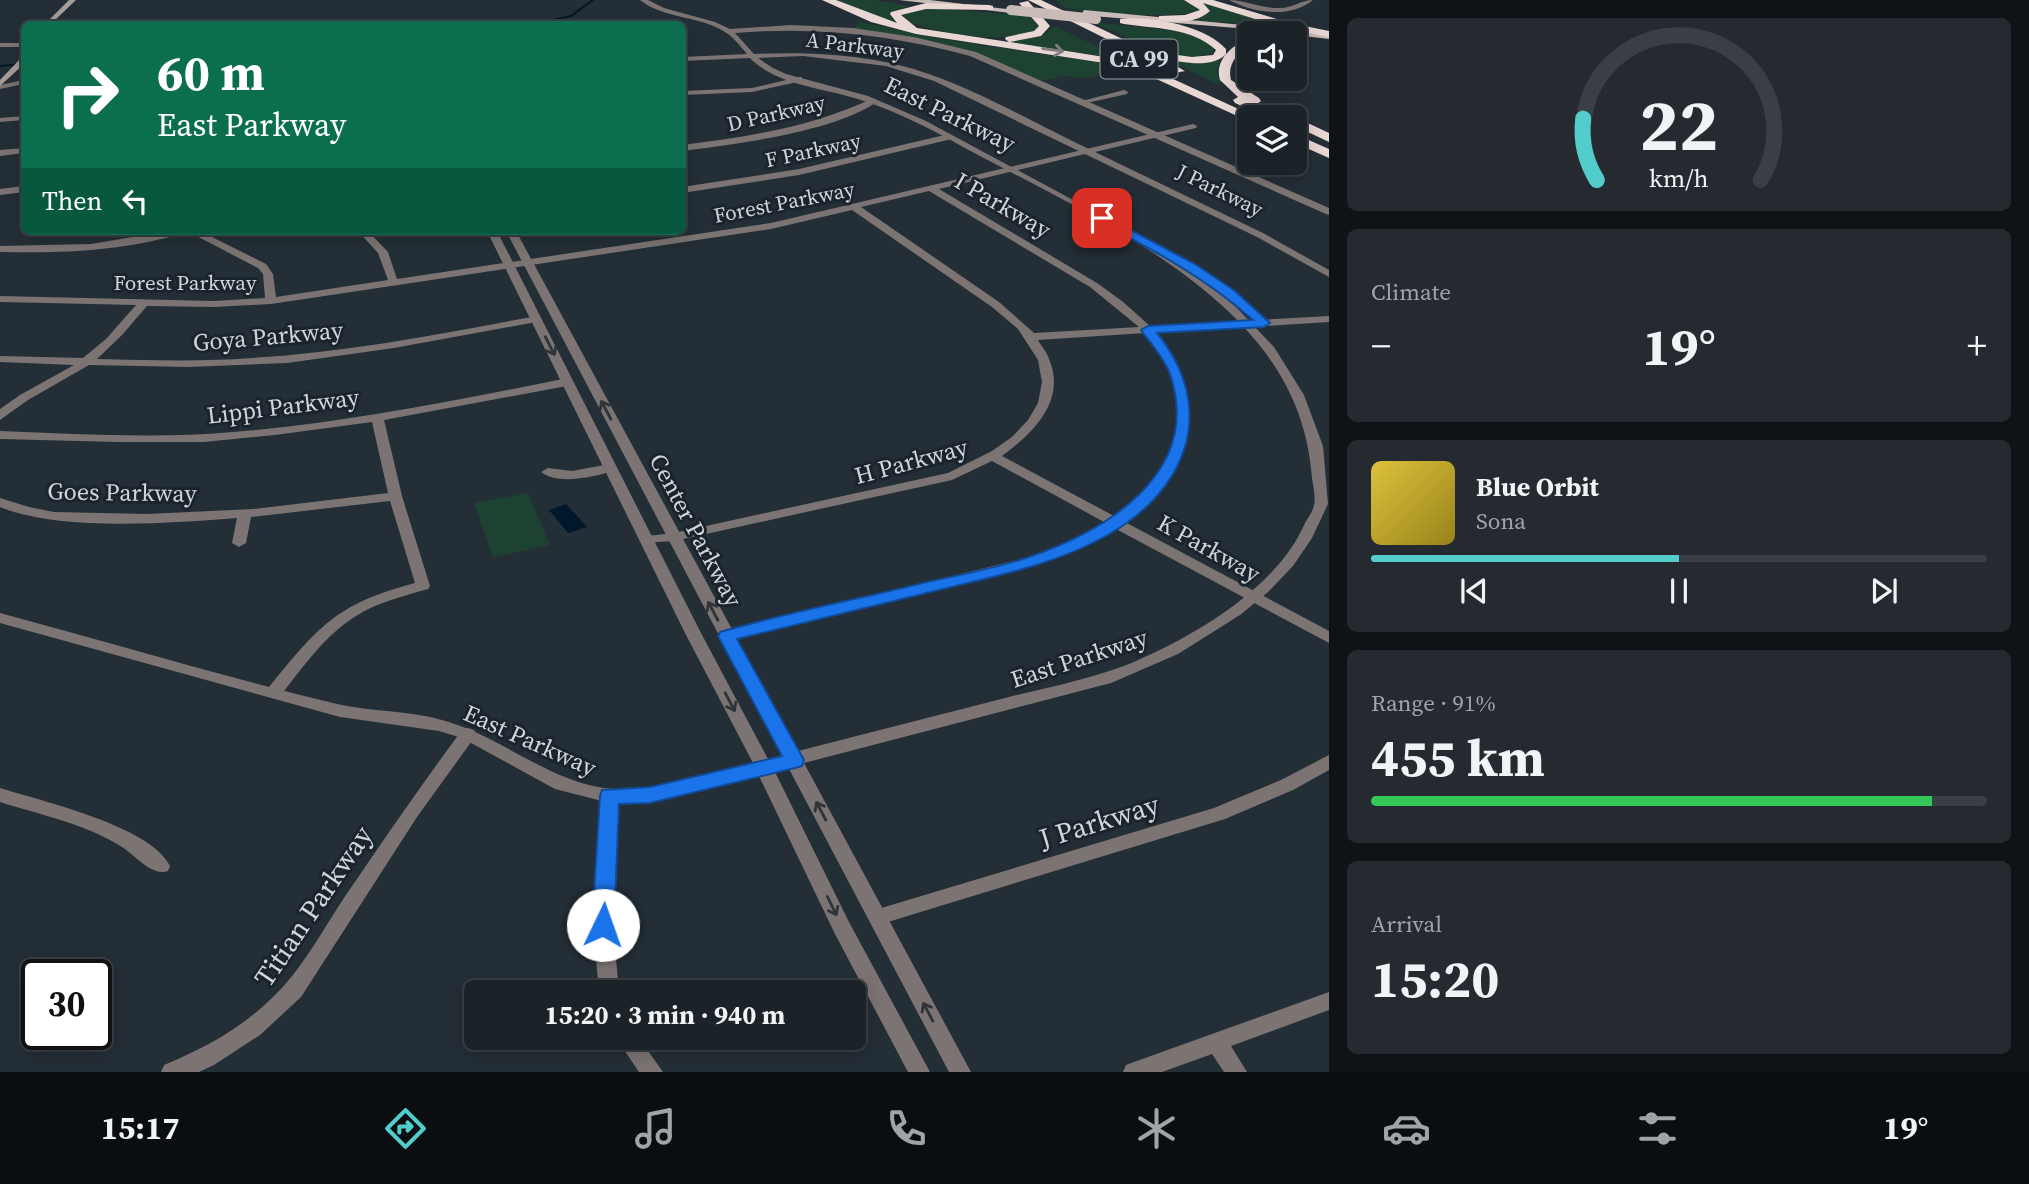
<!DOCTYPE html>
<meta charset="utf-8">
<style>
:root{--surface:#1b2228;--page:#242a30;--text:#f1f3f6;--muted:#a0a4a8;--line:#393f45;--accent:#53cdcb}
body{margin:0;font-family:"Source Serif 4",serif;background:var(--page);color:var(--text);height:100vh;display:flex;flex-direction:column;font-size:26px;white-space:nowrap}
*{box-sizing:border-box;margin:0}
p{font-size:23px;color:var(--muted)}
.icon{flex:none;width:38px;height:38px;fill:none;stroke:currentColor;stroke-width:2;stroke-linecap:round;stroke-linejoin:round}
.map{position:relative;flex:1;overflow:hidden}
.side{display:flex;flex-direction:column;gap:18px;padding:18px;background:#0f1316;width:700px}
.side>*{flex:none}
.top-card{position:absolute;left:21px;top:21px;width:665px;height:214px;border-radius:10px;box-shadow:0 4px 18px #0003,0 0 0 2px var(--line);background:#0b6e4f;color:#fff;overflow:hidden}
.fabs{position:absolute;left:1237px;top:21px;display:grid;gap:14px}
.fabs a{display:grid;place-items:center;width:70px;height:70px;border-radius:10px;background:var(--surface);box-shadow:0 4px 18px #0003,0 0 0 2px var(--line);font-size:35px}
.speed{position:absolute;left:21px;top:959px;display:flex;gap:14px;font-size:35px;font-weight:700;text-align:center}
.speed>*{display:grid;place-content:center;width:91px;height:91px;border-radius:50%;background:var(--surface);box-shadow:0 4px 18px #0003,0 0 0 2px var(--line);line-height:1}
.speed .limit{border:4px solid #111;border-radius:10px;background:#fff;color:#111}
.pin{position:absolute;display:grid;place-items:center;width:60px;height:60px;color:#fff;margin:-30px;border-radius:14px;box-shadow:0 4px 10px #0006}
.me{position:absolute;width:77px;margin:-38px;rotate:3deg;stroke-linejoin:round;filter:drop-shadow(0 0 5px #0008)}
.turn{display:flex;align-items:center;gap:24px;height:147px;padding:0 21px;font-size:32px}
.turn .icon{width:91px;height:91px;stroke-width:2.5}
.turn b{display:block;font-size:49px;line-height:60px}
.then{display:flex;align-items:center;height:66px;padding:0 21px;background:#0003;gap:14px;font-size:26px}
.big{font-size:52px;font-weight:700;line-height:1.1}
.side .widget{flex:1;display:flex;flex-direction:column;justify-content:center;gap:10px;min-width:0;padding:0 24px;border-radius:10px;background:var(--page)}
.side .dial{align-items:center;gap:0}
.dial svg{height:182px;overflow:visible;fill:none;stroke:var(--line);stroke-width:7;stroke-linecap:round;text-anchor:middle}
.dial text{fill:var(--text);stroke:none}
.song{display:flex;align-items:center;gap:21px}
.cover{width:84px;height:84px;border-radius:10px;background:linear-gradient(135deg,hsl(50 70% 55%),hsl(50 70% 35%))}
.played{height:7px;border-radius:4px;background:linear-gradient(90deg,var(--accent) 50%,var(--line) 50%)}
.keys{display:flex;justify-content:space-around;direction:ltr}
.heat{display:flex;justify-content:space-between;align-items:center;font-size:38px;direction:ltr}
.charge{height:10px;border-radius:5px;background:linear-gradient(90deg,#34c759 91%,var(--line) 0)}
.trip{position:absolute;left:464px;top:980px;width:402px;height:70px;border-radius:10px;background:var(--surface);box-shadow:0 4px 18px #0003,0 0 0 2px var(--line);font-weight:700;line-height:70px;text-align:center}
.tab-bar{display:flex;height:112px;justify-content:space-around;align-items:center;background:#0b0e10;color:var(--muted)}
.tab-bar .icon{width:49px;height:49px}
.tab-bar .active{color:var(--accent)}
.tab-bar b{font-size:32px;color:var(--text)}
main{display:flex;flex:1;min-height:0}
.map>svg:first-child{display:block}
.green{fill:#1e4231}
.water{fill:#00172c}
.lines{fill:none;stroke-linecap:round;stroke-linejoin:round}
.stream{stroke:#00172c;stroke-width:2}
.minor{fill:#7b7472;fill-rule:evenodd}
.tertiary{fill:#7b7472;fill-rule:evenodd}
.secondary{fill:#a79c9a;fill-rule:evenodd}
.primary{fill:#c9bbb8;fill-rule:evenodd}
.motorway{fill:#e9d7d4;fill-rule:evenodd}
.primary-bridge{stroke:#c9bbb8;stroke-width:10}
.oneway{stroke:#827e80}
.oneway2{stroke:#2e343a}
.route{fill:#1a73e8;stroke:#114b97;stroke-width:2}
.labels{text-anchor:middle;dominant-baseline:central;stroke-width:6;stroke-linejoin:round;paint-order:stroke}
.far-street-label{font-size:21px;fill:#cfd5da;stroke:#1b242c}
.shield{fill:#1b242c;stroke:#99a0a6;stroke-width:2}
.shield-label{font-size:23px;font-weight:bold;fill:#cfd5da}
.street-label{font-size:24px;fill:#cfd5da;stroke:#1b242c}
.near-street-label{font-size:28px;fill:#cfd5da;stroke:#1b242c}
</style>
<main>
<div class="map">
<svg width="1329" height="1072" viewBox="0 0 1329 1072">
<rect width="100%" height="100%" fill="#242e36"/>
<path class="green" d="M831,0H874L910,6L893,11L891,18L897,22L893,24Z
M1056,0H1181L1194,5L1197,11C1181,19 1082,14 1064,7C1061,5 1058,3 1056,0Z
M1200,1L1288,28L1194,20L1208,13Z
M934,8L1030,16L1038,27C1016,47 923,34 900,16L905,11Z
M860,22L953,41L1104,63L1126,70L1086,78L1063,76L1042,81L960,48L853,29Z
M1091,22L1178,31L1200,38L1213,47V53L1192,58L1167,54Z
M1055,26L1123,59L1006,43L1043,35Z
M1215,60L1221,61L1217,72L1221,82L1215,83L1170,61Z
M528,493L550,545L493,557L474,503Z"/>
<path class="water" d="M566,504L587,527L568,533L549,510Z"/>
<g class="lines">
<path class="stream" d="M428,24L474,21L505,24
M536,24L571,16L593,0
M0,66L24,64"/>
<path class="minor" d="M1229,0C1246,0 1262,9 1280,8C1292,8 1302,0 1313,0C1290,19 1253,13 1229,0Z
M0,43H24V47H0Z
M799,77H802V81L752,92L682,95V91L752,88Z
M1124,90L1128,92L1127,94L1082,104L1078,102Z
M871,99L878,101C835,132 736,144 682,151V145C748,137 811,127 871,99Z
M24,116V120L0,122V118Z
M1193,124L1197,126L1196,128L1095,152L1263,233L1329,270V277L1257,237L1085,154L939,189L1097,283L1122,301L1150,326L1329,316V322L1156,333C1213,404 1193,468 1125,522L1329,631V643L1116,529C1048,567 974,581 898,600C841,613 784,628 727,641L722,640L719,636L722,632L727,631L1022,559L1066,544L1106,523L992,461L952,480L674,541L642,543L640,540L647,536L674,533L948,473L992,451L1012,437L1028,420L1038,403L1042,382L1038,360L1018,329L992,307L852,210L771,229L271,304L214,307L147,306L122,335L97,359C149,360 200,362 252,358C348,352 442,334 536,316L541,319L536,322L394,348L287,363L189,367L89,365L28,400L0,420V409L20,395L74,365L0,362V356L83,358L106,339L136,305L0,302V296L214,301L265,298L263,274L258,268L187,231H200L266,264L273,274L276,297L388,280L378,253L358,231H368L388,252L397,279L771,223ZM929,191L1090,287L1139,327L1034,333L999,302L861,207ZM1145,333C1189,386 1187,446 1140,496C1133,504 1123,510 1114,516L1002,456C1032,434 1067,401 1049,359C1047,352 1041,346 1038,340Z
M949,134L952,135V139L799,175L682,193V187L799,169Z
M24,148V153L0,156V150Z
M1263,163H1276L1239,175L1235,172Z
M24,186V192L0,195V189Z
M169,231H185C175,237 160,239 148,242C99,252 50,253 0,252V246L91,244Z
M568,378L572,379V385L384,420L402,496L430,586L428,589C404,596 378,602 356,616C325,635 303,667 281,695H269L267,691L269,687C319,626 336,604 415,583L390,501L251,517L246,543L239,547L232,543L237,518C170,523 62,532 0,507V498L29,507L54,512L147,514L253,509L388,493L372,422L275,435L204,442H117L0,439V431C78,434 156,439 233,432C346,423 457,400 568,378Z
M610,464L617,468L615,471C594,476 559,486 541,472L548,468L572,471Z
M468,728L474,730L476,734L474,738L417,817L301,997L260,1035L214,1065L199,1072H161L164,1065C205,1048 240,1029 272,998C302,970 323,929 346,895C384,839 422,784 462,730Z
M1329,755V770L1293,790L1225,819L878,925L871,923L868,917L871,911L878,909L1214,808L1281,780Z
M0,788C41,801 151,826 170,866L168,871C152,877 135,855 122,847C86,824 41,815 0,802Z
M610,789L616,791L619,796L613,925L619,992H599L593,925L601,796L604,791Z
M1329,992V1010L1231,1046L1247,1072H1224L1212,1054L1162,1072H1123L1126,1065L1134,1062Z
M616,1038H639L663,1072H639Z"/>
<path class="tertiary" d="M640,0H648L664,8L715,22L730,29L791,25L853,28L914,37L976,52L1329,208V215L1326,214L970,56C893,35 816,26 735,33L754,54C816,51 882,55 940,78C992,98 1041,126 1091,150V154H1085L934,81L886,66L803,56L758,58L773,68L786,74L868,96L926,121L1101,215L1193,272L1236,307L1274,347L1304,395L1323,446L1328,504L1312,538L1293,566L1268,592L1240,615L1178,654L1111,683L804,763L971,1072H949L788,767L774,770L849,922L930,1072H908L835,934L758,774L668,798L634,804L610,803L555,789L462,738L439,731L340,717L0,623V613C112,643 224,677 337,704C372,712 408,710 442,720C502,736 550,784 613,789C659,793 708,774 753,763L685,633L487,231H497L701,633L768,759L782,755L506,231H516L798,751C868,733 939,715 1009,697C1051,687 1094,678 1134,662C1196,635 1277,588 1305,523C1308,518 1313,511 1314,505C1316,497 1313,486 1312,478C1307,410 1277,358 1229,312C1158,244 1049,193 963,147C931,129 898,112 864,101C828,88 778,87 750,58L682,61V57L747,54C741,47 735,39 728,34C702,15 665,20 640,0Z
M24,80V84L0,89V85Z"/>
<path class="secondary" d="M69,0H76L51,24H45Z
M21,58H24V64L0,86V80Z"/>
<path class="primary" d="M899,0H930L1015,10L1011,13Z
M1084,10L1329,33V39L1295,35V33L1081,15Z"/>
<path class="motorway" d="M822,0H836L897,23L890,14L891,12L926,3L989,5L993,6V10L926,9L901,15L917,28L1009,42L1005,39L1006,37L1034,31L1039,26L1019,3L1028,1L1050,26L1041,36L1010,42L1117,59L1160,73L1256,117L1246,120L1152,77L1111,64L916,34L871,22Z
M1028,0H1041L1158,56L1163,53L1192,57L1213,55L1216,50C1191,27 1155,29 1124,24L1120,23V19C1150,15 1206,26 1226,49V54C1212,69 1183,62 1164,59L1185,71L1175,73Z
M1184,0H1213L1290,23L1329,31V37L1284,28L1203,3L1210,11C1197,23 1176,23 1159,20V16L1185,15L1200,10Z
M1250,39V46C1237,52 1227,65 1231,80L1259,98L1261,101L1257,104L1281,117H1266L1235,103L1233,100L1238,97L1220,80C1214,61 1232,44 1250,39Z
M1295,117L1329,133V142L1295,126Z
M1295,134L1329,149V158L1295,143Z"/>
<path class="primary-bridge" d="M1011,10L1096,19"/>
</g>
<defs><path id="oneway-shaft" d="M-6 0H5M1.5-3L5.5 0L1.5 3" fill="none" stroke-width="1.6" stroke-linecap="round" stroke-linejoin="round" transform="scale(1.75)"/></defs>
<use class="oneway" href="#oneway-shaft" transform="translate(1053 50) rotate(8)"/>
<g class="oneway2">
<use href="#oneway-shaft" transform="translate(550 346) rotate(63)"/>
<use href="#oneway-shaft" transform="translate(606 410) rotate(-118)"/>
<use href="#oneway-shaft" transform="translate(713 611) rotate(-118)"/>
<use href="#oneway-shaft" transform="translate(730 702) rotate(62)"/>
<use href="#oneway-shaft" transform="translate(821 811) rotate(-118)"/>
<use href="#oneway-shaft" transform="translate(832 906) rotate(64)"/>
<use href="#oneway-shaft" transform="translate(928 1012) rotate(-118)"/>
</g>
<path class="route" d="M1102,215L1195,264L1235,291L1270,323L1264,327L1157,333C1219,410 1187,491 1106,536C1054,565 996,576 939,590C872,606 805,623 737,639L804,760L802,766L795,768L650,803L619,804L614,925L611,932L603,935L595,932L592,925L600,796L602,790L650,787L782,756L718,636L720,632C783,614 848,601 911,586C950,576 992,570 1029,557C1108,530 1203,472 1170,374C1164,358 1151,344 1141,330L1148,326L1253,320C1206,278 1153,250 1098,221L1097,218Z"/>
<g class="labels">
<g class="far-street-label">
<text transform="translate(855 45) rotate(7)">A Parkway</text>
<text transform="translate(776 113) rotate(-13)">D Parkway</text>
<text transform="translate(813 150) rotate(-12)">F Parkway</text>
<text transform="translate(1220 190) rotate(26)">J Parkway</text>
<text transform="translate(784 202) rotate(-11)">Forest Parkway</text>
<text x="185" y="282">Forest Parkway</text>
</g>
<rect class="shield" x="1100.5" y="39.5" width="77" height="39" rx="5"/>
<g class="shield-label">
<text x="1139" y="59">CA 99</text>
</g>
<g class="street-label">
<text transform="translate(950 114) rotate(26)">East Parkway</text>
<text transform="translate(1003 205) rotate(30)">I Parkway</text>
<text transform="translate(268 336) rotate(-5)">Goya Parkway</text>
<text transform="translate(283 406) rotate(-7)">Lippi Parkway</text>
<text transform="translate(911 461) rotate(-15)">H Parkway</text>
<text transform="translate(122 492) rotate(1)">Goes Parkway</text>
<text transform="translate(696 530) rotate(62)">Center Parkway</text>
<text transform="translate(1209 548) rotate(29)">K Parkway</text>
<text transform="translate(1079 658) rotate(-18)">East Parkway</text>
<text transform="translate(530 740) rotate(24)">East Parkway</text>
</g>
<g class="near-street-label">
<text transform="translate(1099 821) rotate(-17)">J Parkway</text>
<text transform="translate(313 906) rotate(-56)">Titian Parkway</text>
</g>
</g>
</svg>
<div class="fabs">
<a><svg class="icon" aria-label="sound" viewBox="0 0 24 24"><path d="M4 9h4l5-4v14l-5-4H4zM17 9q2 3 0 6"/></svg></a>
<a><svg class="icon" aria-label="layers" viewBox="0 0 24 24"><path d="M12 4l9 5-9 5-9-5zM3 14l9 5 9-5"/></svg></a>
</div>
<div class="speed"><div class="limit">30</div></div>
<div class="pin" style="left:1102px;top:218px;background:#d93025"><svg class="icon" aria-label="arrive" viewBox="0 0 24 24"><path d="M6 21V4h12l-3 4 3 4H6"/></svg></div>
<svg class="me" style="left:603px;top:925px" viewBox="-20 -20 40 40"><circle r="19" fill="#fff"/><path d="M0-13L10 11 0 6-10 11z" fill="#1a73e8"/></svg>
<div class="trip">15:20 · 3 min · 940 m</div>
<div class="top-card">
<div class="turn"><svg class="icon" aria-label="right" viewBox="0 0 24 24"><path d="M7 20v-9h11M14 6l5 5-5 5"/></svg><div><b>60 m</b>East Parkway</div></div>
<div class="then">Then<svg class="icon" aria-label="left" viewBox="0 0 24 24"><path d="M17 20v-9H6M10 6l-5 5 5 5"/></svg></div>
</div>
</div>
<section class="side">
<div class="widget dial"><svg viewBox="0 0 100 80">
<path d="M14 69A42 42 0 1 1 86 69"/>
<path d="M14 69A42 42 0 0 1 8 42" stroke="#53cdcb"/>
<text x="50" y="56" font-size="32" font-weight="700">22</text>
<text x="50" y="72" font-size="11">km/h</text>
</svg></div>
<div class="widget"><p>Climate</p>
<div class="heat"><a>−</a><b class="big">19°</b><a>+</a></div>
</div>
<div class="widget">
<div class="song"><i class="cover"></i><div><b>Blue Orbit</b><p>Sona</p></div></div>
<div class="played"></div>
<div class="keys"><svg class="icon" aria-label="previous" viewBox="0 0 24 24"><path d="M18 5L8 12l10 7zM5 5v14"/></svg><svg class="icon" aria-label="pause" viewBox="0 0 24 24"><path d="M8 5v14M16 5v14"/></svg><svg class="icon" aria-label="next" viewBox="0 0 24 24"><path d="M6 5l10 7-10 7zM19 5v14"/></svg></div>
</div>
<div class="widget"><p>Range · 91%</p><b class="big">455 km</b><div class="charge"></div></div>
<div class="widget"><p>Arrival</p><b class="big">15:20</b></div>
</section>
</main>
<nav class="tab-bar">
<b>15:17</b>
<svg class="icon active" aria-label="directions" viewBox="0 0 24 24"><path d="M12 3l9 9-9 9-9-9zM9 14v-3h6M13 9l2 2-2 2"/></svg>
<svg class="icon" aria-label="music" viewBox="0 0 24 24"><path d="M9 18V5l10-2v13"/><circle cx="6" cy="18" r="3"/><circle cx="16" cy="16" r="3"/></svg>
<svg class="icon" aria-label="phone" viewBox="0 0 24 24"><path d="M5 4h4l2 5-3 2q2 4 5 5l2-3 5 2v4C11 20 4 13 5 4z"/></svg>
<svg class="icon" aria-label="climate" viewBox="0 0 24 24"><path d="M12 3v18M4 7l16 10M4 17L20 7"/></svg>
<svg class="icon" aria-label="car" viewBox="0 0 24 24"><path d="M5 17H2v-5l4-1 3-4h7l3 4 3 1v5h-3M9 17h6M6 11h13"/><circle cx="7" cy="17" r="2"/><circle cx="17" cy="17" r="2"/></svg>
<svg class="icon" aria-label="filters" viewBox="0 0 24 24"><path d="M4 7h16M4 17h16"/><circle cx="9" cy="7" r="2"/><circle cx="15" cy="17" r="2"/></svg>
<b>19°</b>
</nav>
